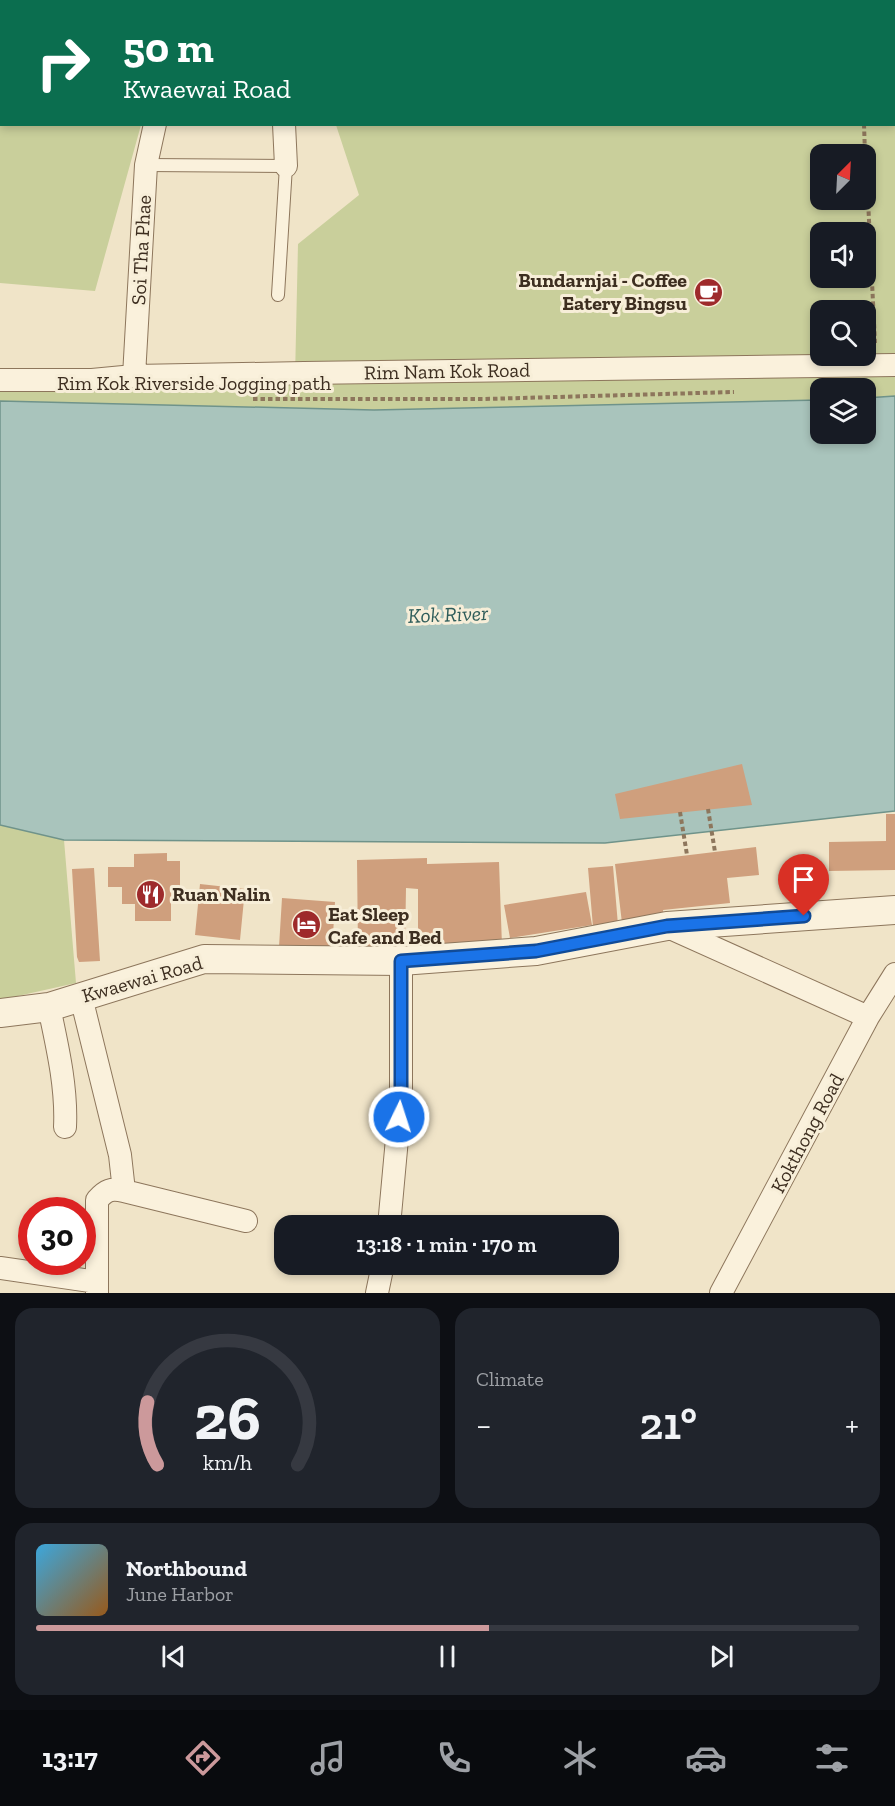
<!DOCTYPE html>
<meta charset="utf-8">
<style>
:root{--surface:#171b24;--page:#20242c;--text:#f1f3f6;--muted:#9ea1a6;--line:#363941;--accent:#cc999b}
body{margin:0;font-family:"Zilla Slab",serif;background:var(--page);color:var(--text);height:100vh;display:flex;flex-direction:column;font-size:22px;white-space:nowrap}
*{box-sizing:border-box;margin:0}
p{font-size:20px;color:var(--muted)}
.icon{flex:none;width:33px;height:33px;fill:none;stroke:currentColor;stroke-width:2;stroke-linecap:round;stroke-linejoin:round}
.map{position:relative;height:1293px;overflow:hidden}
.side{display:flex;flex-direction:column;gap:15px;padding:15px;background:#0d0f14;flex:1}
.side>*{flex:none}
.guide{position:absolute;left:0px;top:0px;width:896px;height:126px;box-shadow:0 3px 9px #0003;background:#0b6e4f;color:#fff;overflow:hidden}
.needle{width:39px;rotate:24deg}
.controls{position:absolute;left:810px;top:144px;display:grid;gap:12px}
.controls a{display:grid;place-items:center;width:66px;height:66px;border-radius:12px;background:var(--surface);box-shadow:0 3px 9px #0003;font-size:30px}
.speed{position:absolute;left:18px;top:1197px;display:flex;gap:12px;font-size:30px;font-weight:700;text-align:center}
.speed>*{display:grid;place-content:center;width:78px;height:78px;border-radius:50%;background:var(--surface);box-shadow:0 3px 9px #0003;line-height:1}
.speed .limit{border:9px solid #d22;background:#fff;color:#111}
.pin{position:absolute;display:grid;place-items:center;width:51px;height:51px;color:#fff;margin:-62px -26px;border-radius:50% 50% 50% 0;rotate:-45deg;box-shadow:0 0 6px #0007}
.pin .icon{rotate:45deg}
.me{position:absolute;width:66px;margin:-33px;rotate:4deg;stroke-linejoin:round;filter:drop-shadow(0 0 4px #0008)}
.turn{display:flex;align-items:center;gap:21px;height:126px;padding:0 24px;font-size:27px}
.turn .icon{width:78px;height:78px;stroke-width:2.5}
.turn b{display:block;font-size:42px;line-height:51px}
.big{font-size:45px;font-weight:600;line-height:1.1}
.side .tile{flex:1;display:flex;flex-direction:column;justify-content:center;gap:9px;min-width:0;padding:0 21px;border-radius:18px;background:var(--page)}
.side .dial{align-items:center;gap:0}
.dial svg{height:156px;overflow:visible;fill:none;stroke:var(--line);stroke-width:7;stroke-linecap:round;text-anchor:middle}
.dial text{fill:var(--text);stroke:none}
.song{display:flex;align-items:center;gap:18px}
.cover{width:72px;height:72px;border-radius:9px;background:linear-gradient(135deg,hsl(200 70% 55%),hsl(30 70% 35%))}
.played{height:6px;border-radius:3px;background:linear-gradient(90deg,var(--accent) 55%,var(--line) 55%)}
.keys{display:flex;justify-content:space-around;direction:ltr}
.heat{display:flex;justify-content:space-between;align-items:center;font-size:33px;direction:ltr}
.side .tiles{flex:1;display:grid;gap:15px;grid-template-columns:1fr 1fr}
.tile:last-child{grid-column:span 2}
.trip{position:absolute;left:274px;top:1215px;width:345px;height:60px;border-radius:18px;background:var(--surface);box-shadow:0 3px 9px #0003;font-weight:600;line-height:60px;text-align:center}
.dock{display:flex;height:96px;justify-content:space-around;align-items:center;background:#090b0e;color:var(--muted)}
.dock .icon{width:42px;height:42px}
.dock .current{color:var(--accent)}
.dock b{font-size:27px;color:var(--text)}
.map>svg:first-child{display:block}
.green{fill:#c9cf9b;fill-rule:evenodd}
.water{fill:#a9c4bc;stroke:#6f938a;stroke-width:1.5}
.building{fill:#cf9f7d}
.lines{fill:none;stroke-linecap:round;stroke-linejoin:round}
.service-casing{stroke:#8d765c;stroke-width:14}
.minor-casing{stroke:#8d765c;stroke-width:24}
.tertiary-casing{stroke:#8d765c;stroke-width:30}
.path{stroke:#8d765c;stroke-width:4;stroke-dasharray:4.5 3;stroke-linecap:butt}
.service{stroke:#faf1dc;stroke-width:12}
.minor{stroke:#faf1dc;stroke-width:22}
.tertiary{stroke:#faf1dc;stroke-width:28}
.route-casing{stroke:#114b97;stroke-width:15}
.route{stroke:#1a73e8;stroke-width:10}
.labels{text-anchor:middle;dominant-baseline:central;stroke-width:6;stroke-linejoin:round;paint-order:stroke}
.street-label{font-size:20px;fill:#3d2e20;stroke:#f7eed8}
.poi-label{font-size:20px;font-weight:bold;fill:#3d2e20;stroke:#f7eed8;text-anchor:start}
.water-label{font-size:21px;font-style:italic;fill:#2f5d5a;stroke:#f7eed8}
</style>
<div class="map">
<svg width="895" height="1293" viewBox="0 0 895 1293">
<rect width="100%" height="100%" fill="#f0e4c8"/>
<path class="green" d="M0,0H176L2,2V124L141,125L95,291L0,283Z
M349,0H895V396L866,398V388H820V400L788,402L374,410L0,401V381L295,378L298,244L359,195L336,125L894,124V2L348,1ZM820,154H866V200H820ZM820,232H866V278H820ZM820,310H866V356H820Z
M0,825L64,840L76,983L0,1000Z"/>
<path class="water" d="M895,396V811L605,843L64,840L0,825V401L374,410L820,400V434H866V398Z"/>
<path class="building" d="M742,764L752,805L620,819L615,794Z
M886,814H895V870L829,871V842L886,841Z
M756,847L759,875L727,878L730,903L663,910L664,918L622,923L615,864Z
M167,853V861H180V901H171V921H135V904H122V887H108V867H134V854Z
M427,858V864L499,862L502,946L418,955V889L406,888L405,948L358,950L357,860Z
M613,866L618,925L593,927L588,868Z
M94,868L100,961L79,962L77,957L72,869Z
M200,884L245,889L240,940L195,935Z
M586,892L592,925L510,938L504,905Z
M282,898L335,902L332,951L279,947Z"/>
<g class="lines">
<defs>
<path id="service" d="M146,165L286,166L278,295"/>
<path id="minor" d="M184,2L185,0
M284,124L286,166
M134,376L146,165L155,124
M0,380H92L134,376L304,373L895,365
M668,927L868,1017
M81,997L120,1155L124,1191C111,1188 106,1190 97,1200V1293
M49,1007C57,1045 67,1087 65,1127
M124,1191L246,1221
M389,1226L401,1095V961
M0,1268L97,1282
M377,1293L383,1264
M721,1293L868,1017L895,974"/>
<path id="tertiary" d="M0,1013L49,1007L204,959L401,961L536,951L667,926L895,910"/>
</defs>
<use href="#service" class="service-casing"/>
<use href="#minor" class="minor-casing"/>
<use href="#tertiary" class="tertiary-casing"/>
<path class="path" d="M894,10L895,8
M864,124L865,154
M866,159L875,343
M253,399H485L734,392
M708,809L715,852
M680,812L687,855"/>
<use href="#service" class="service"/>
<use href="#minor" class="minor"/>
<use href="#tertiary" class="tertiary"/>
</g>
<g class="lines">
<defs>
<path id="route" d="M399,1117L401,1095V961L536,951L667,926L804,916"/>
</defs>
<use href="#route" class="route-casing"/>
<use href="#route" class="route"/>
</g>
<defs>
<symbol id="cafe-disc" viewBox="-11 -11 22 22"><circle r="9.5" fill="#9e2a2b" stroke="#f7eed8"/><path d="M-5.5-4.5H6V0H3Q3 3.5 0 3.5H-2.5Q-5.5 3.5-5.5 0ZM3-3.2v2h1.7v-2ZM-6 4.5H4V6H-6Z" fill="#fff"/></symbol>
<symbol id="restaurant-disc" viewBox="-11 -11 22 22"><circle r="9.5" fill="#9e2a2b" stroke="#f7eed8"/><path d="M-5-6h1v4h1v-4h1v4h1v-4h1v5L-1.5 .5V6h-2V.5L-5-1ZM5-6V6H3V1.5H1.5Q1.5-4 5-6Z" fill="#fff"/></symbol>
<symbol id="hotel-disc" viewBox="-11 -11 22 22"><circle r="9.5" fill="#9e2a2b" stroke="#f7eed8"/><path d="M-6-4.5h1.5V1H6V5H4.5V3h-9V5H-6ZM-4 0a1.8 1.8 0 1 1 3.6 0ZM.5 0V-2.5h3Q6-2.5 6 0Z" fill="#fff"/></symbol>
</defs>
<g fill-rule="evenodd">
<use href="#cafe-disc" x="692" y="276" width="33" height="33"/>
<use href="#restaurant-disc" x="134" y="878" width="33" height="33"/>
<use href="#hotel-disc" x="290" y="908" width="33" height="33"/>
</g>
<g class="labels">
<g class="street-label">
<text transform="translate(141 250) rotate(-87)">Soi Tha Phae</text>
<text transform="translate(447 371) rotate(-1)">Rim Nam Kok Road</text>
<text x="194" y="383">Rim Kok Riverside Jogging path</text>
<text transform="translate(142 979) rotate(-16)">Kwaewai Road</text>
<text transform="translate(807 1133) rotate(-62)">Kokthong Road</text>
</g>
<g class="poi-label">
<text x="687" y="280" text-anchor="end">Bundarnjai - Coffee<tspan x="687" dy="23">Eatery Bingsu</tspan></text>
<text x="172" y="894">Ruan Nalin</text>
<text x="328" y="914">Eat Sleep<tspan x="328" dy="23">Cafe and Bed</tspan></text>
</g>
<g class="water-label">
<text transform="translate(448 614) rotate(-2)">Kok River</text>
</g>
</g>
</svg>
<div class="controls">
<a><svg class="needle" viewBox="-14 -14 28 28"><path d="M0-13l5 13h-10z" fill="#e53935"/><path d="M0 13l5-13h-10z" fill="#9ea1a6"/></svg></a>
<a><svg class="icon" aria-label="sound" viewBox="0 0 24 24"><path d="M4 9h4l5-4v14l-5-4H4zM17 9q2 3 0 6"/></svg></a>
<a><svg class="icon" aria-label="search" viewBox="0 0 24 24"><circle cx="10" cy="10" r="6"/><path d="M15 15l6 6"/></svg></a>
<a><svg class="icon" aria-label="layers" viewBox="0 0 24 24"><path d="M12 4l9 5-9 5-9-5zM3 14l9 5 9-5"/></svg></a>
</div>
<div class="speed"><div class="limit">30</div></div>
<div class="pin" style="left:804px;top:916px;background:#d93025"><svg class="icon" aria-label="arrive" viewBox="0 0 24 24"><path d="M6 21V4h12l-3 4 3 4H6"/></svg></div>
<svg class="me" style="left:399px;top:1117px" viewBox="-20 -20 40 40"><circle r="17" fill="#1a73e8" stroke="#fff" stroke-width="3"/><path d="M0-11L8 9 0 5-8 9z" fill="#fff"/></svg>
<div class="trip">13:18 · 1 min · 170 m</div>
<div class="guide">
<div class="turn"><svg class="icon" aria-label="right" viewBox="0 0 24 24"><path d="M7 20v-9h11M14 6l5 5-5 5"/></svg><div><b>50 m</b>Kwaewai Road</div></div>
</div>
</div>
<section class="side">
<div class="tiles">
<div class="tile dial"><svg viewBox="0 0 100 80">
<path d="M14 69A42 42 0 1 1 86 69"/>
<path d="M14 69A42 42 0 0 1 9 37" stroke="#cc999b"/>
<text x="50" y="56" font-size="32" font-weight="700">26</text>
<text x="50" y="72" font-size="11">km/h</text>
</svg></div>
<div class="tile"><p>Climate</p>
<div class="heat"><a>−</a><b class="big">21°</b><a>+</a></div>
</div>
<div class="tile">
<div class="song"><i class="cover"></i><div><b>Northbound</b><p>June Harbor</p></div></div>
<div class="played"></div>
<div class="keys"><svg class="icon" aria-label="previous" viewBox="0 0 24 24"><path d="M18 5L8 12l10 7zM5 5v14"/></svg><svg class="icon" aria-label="pause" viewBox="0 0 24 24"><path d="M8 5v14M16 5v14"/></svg><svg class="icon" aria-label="next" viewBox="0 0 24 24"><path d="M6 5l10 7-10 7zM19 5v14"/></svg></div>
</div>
</div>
</section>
<nav class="dock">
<b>13:17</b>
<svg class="icon current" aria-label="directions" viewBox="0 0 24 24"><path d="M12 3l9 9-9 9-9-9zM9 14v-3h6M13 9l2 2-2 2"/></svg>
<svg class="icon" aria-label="music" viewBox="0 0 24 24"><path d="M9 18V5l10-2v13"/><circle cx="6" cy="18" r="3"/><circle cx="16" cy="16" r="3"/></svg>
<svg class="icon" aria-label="phone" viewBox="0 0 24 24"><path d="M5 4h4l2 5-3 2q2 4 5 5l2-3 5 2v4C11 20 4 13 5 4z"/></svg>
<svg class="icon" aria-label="climate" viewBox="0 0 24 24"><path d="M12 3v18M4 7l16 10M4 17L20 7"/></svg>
<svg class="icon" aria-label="car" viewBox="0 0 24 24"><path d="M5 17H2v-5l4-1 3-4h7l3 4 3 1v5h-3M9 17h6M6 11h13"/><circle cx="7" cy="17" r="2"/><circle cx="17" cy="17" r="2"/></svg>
<svg class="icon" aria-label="filters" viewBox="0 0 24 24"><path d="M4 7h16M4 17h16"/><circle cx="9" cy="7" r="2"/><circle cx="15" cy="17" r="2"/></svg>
</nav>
